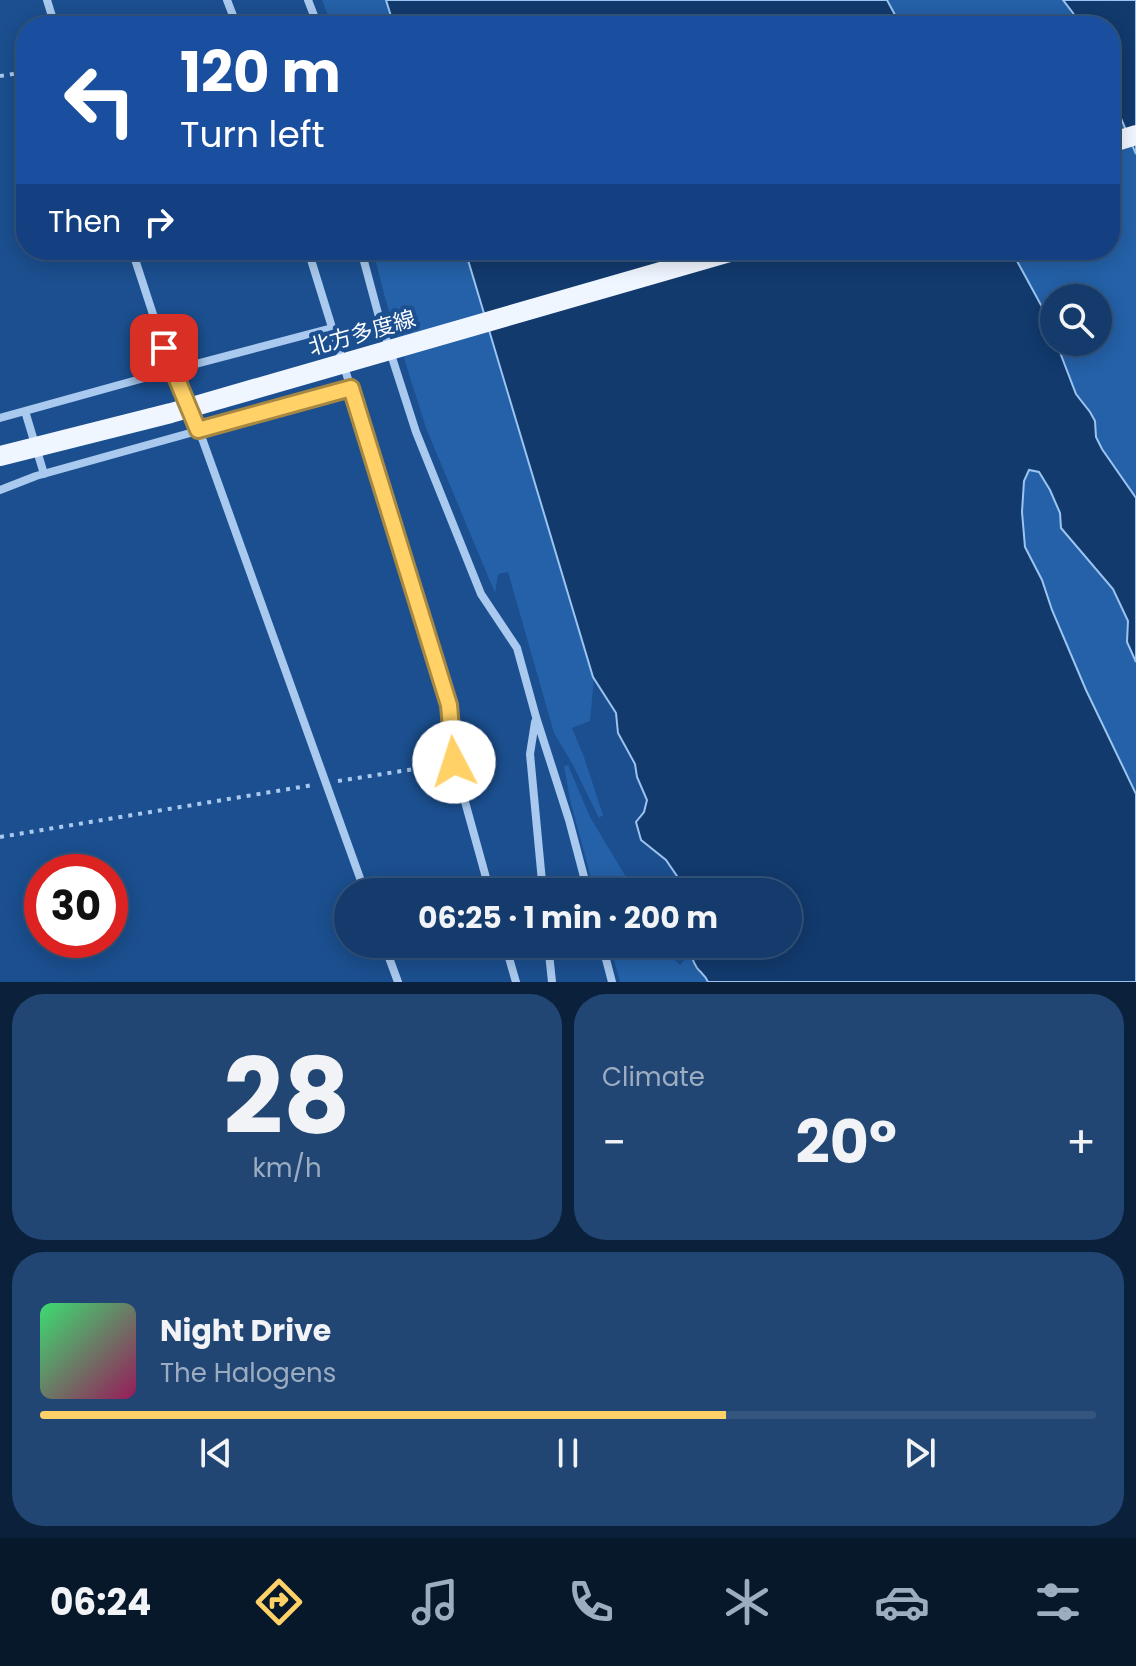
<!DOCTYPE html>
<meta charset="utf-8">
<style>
:root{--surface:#143b6b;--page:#214673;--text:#f1f3f6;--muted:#9dadc1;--line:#33557e;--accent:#ffd166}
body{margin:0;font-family:Poppins,"Noto Sans JP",sans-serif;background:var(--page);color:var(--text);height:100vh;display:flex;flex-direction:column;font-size:30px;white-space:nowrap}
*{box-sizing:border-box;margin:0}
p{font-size:26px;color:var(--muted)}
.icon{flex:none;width:44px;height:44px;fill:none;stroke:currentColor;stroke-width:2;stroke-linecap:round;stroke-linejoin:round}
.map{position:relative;height:982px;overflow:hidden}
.panel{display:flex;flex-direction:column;gap:12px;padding:12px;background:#0b203b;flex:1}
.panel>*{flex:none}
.guide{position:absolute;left:16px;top:16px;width:1104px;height:244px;border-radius:32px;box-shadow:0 4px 20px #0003,0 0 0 2px var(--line);background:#1a4fa0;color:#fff;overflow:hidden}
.controls{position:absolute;left:1040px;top:284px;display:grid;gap:16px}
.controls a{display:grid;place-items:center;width:72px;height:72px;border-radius:50%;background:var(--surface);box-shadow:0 4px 20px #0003,0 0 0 2px var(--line);font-size:40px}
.speed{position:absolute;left:24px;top:854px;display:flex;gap:16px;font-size:40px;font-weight:700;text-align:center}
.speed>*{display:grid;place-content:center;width:104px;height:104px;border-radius:50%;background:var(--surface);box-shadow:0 4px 20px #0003,0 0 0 2px var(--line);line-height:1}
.speed .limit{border:12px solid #d22;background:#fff;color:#111}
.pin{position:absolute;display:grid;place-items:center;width:68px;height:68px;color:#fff;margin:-34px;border-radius:16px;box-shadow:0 4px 12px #0006}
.me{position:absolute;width:88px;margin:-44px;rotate:355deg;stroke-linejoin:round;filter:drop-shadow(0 0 6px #0008)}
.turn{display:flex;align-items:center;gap:28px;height:168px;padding:0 32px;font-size:36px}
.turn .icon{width:104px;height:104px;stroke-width:2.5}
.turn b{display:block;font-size:56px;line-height:68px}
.then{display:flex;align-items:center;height:76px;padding:0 32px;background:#0003;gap:16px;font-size:30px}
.big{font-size:60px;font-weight:700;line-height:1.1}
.panel .tile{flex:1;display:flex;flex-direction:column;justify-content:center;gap:12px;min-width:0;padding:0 28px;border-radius:32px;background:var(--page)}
.panel .dial{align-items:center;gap:0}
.dial b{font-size:104px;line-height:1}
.song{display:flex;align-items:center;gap:24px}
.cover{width:96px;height:96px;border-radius:12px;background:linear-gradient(135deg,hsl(140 70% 55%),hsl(330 70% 35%))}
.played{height:8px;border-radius:4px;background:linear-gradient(90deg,var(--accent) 65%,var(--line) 65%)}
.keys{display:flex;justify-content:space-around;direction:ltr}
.heat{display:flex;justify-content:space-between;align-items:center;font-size:44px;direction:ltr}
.panel .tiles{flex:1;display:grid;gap:12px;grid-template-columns:1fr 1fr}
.tile:last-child{grid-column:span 2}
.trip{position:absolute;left:334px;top:878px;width:468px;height:80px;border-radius:40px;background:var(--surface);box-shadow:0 4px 20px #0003,0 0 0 2px var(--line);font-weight:700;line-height:80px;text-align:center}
.menu{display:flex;height:128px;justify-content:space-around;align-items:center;background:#08182b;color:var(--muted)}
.menu .icon{width:56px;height:56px}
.menu .on{color:var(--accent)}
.menu b{font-size:36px;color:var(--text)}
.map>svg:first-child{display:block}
.green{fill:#2461a8;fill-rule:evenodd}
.water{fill:#123a6d;stroke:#9cc4f0;stroke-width:2}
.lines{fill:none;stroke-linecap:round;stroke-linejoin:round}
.path{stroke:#a9c9ee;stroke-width:4;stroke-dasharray:4 6;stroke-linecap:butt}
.street{stroke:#a9c9ee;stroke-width:8}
.primary{stroke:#f0f6ff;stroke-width:20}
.primary-bridge{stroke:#f0f6ff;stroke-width:20}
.route-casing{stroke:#a68842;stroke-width:20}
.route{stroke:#ffd166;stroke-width:14}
.labels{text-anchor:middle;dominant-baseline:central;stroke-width:8;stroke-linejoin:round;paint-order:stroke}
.street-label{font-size:22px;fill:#fff;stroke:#1b4f8f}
</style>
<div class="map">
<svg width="1136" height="982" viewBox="0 0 1136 982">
<rect width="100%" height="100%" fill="#1b4f8f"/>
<path class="green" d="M322,0H386L394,26H332Z
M845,0H1063L1073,13L1080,26H856Z
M1110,92L1136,154V848L809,250H1110ZM1054,298H1098V342H1054Z
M373,250H465L492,336L701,892H678L679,879L666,860L641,840L636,822L644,812L647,800L637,777L635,764L618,733L616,713L594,678L590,721L572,728L584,757L603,815L599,818L573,765L554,733L508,572L498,574L495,593L426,428L385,298Z
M568,765L590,817L635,892H595L570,800L564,766Z
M610,944H660L661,947L680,965L690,954L689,944L759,982H620Z"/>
<path class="water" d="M386,0H887L901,26H394Z
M1063,0H1136V154L1110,92V26H1080L1073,13Z
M465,250H1011L1047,316L1054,342H1056L1076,394L1090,412L1095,421L1096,437L1102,449L1136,498V662L1127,642L1128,621L1113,589L1061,528L1060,513L1050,490L1039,472L1029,470L1024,481L1022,512L1025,547L1042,580L1052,610L1086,690L1136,794V982H708C705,975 701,973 697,968C692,960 690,952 689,944H788V892H678L679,879L666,860L641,840L636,822L644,812L647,800L637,777L635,764L618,733L616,713L593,677Z"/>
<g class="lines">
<path class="path" d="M0,76L26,72
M338,781L440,765
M0,837L313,785"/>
<path class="street" d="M47,0L55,26
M227,0L237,26
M308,0L318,26
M132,250L164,348L203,441L365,892
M308,250L449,705L454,762L490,892
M361,250L379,317L416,432L481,594L517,648L536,717L569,820L588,892
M25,411L44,474
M0,418L173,370L332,328
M0,490L36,476L351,388
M535,722L530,754L543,892
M384,944L398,982
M505,944L516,982
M548,944L552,982
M602,944L612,982"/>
<path class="primary" d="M1110,143L1136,135"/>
<path class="primary-bridge" d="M0,456L171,413L737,250"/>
</g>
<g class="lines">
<defs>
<path id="route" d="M164,348L198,430L351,388L449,705L454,762"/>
</defs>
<use href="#route" class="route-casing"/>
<use href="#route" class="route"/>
</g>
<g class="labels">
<g class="street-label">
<text transform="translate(362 333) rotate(-16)">北方多度線</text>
</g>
</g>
</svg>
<div class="controls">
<a><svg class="icon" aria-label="search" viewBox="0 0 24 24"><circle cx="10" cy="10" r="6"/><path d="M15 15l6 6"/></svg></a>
</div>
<div class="speed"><div class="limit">30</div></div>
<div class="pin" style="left:164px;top:348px;background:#d93025"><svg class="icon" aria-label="arrive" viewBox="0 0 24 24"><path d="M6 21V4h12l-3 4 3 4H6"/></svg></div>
<svg class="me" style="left:454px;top:762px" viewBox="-20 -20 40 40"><circle r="19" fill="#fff"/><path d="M0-13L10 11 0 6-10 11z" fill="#ffd166"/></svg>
<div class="trip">06:25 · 1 min · 200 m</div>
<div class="guide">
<div class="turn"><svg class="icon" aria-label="left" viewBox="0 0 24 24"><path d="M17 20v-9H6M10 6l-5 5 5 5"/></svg><div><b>120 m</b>Turn left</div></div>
<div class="then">Then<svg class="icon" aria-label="right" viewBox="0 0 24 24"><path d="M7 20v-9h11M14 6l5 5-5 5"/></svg></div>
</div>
</div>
<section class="panel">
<div class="tiles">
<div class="tile dial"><b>28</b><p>km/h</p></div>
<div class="tile"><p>Climate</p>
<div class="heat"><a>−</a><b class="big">20°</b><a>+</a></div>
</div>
<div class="tile">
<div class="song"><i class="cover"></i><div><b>Night Drive</b><p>The Halogens</p></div></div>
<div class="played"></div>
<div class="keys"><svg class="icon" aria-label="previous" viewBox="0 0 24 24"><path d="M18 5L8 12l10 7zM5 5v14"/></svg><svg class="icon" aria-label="pause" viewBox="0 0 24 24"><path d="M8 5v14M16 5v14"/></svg><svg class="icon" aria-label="next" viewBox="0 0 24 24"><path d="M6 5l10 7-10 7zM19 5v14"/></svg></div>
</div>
</div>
</section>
<nav class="menu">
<b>06:24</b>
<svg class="icon on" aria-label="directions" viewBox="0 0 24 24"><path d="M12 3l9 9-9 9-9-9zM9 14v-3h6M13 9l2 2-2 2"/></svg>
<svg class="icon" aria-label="music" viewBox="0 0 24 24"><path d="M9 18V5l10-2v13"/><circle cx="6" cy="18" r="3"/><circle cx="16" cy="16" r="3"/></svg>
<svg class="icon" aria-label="phone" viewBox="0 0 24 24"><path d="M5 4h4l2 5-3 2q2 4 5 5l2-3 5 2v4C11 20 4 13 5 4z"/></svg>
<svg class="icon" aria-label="climate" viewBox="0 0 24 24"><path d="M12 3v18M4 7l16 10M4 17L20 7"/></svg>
<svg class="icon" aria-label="car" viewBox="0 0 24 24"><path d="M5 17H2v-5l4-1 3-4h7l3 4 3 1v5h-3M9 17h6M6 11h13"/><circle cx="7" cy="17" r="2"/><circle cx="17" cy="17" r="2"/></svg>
<svg class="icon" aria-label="filters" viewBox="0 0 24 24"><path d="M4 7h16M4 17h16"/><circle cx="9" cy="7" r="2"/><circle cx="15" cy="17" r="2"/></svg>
</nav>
